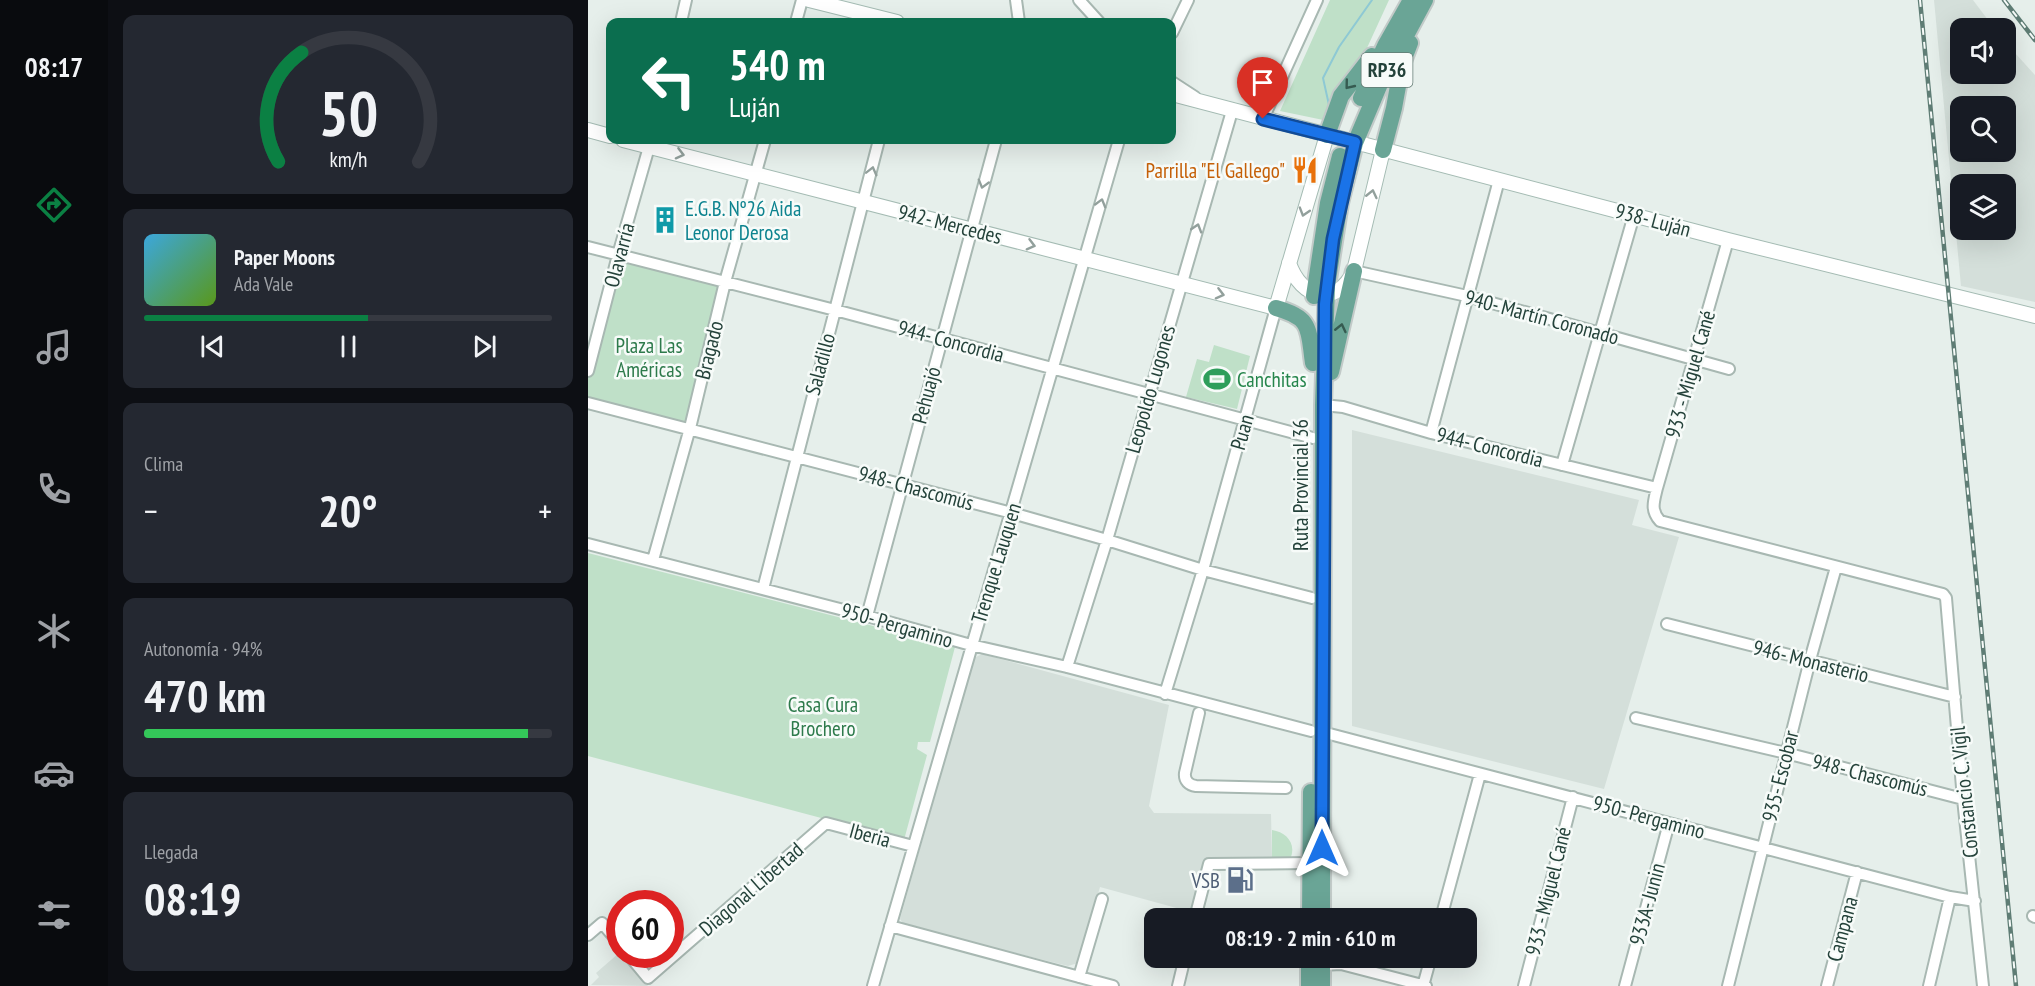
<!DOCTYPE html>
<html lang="es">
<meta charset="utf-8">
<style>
:root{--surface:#171b24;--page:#242831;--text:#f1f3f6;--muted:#9ea1a6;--line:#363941;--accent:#0b8043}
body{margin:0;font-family:"PT Sans Narrow",sans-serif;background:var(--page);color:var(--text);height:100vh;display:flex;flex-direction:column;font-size:22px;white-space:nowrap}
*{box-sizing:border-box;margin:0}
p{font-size:20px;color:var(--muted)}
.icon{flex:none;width:33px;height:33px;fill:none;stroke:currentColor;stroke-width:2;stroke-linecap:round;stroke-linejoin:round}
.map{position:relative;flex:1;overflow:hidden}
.panel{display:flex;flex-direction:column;gap:15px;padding:15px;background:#0d0f14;width:480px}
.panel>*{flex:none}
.top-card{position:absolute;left:18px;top:18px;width:570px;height:126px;border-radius:12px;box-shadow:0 6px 24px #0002;background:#0b6e4f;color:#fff;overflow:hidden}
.fabs{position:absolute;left:1362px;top:18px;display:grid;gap:12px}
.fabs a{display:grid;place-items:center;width:66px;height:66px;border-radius:12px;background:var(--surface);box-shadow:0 6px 24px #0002;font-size:30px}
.speed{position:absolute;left:18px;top:890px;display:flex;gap:12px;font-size:30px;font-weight:700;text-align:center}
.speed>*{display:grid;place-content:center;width:78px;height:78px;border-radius:50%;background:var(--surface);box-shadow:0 6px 24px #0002;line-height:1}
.speed .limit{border:9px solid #d22;background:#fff;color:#111}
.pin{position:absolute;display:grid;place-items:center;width:51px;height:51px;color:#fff;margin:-62px -26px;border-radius:50% 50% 50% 0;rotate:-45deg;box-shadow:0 0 6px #0007}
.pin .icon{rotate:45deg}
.me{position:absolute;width:66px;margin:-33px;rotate:0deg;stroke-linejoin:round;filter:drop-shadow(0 0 4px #0008)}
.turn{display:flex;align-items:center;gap:21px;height:126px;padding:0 24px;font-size:27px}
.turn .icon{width:78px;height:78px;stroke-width:2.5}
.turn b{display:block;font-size:42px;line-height:51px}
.big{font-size:45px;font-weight:800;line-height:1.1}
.panel .card{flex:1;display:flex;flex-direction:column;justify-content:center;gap:9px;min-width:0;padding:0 21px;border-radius:12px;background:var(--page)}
.panel .dial{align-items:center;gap:0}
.dial svg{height:156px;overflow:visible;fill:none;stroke:var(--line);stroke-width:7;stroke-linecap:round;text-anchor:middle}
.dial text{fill:var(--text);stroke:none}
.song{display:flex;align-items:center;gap:18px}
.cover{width:72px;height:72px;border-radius:9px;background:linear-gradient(135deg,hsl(200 70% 55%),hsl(90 70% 35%))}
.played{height:6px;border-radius:3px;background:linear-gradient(90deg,var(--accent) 55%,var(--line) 55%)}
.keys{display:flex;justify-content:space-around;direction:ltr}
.heat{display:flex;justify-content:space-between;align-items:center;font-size:33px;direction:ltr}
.charge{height:9px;border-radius:4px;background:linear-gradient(90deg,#34c759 94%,var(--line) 0)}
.trip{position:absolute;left:556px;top:908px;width:333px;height:60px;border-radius:12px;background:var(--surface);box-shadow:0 6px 24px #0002;font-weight:800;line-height:60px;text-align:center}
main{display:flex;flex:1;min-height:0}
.menu{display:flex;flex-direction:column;width:108px;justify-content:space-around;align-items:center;background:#090b0e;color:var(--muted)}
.menu .icon{width:42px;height:42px}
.menu .on{color:var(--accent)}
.menu b{font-size:27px;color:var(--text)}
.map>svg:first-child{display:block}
.built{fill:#d4dfda;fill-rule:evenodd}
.green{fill:#bfe0c8}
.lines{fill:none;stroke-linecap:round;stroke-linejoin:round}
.stream{stroke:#8ec9d4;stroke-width:2}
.street-casing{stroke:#a8b8b2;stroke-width:14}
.secondary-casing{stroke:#a4bbb3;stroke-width:16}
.primary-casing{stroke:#c2cac8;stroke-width:20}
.street{stroke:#fff;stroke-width:10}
.secondary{stroke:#fff;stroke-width:14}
.primary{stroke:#6aa596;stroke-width:16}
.rail-casing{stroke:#5f7d75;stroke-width:4.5}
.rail{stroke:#f7fbf9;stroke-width:2;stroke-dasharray:7;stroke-linecap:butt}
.oneway{stroke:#365b51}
.oneway2{stroke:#92a09c}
.route-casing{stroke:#114b97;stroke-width:15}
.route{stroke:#1a73e8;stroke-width:10}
.labels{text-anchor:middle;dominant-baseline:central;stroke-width:5;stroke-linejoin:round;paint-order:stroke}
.shield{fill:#f7fbf9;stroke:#637a73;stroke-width:1.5}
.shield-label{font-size:20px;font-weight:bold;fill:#24423a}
.food-label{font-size:21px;fill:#c56008;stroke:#f7fbf9;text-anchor:end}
.culture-label{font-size:21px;fill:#0d838f;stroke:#f7fbf9;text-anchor:start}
.street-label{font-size:21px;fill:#24423a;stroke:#f7fbf9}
.park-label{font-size:21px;fill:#2d7a4b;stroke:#f7fbf9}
.leisure-label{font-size:21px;fill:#27864d;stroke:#f7fbf9;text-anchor:start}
.service-label{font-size:21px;fill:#4e5e75;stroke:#f7fbf9;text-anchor:end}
</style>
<main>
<nav class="menu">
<b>08:17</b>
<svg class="icon on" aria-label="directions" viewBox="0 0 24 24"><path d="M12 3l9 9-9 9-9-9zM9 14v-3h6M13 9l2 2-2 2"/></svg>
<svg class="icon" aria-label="music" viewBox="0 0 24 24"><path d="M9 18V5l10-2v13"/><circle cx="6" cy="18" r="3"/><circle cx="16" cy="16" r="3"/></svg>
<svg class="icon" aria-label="phone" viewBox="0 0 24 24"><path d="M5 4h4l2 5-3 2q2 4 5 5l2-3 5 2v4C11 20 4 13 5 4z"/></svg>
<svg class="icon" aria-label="climate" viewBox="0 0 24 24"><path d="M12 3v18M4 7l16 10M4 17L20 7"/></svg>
<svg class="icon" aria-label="car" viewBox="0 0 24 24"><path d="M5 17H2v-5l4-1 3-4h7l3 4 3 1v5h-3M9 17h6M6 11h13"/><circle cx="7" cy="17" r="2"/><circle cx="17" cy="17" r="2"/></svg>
<svg class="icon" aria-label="filters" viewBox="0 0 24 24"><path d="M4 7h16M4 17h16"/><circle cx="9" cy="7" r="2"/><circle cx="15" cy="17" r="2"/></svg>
</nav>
<section class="panel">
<div class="card dial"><svg viewBox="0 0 100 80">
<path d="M14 69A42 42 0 1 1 86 69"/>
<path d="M14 69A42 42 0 0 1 26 13" stroke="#0b8043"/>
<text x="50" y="56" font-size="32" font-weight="700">50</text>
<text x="50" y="72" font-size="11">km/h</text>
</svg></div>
<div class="card">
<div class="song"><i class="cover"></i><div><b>Paper Moons</b><p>Ada Vale</p></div></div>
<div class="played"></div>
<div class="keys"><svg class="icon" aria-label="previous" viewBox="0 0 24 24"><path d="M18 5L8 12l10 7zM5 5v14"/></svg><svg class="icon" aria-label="pause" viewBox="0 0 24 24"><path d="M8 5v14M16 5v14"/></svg><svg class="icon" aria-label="next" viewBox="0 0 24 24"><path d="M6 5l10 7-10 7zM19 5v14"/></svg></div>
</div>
<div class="card"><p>Clima</p>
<div class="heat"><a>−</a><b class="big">20°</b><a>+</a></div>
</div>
<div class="card"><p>Autonomía · 94%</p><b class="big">470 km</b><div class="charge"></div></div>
<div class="card"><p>Llegada</p><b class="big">08:19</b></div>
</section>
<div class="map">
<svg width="1447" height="986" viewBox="0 0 1447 986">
<rect width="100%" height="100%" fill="#e6efeb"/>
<path class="built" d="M1346,0H1385L1406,28H1372V74H1418V43L1447,75V302L1373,286ZM1372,106H1418V152H1372ZM1372,184H1418V230H1372Z
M764,430L1051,500L1044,525L1091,537L1016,789L764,726Z
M394,654L581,705L561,806L566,813L683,814L684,859L617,858L603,912L512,887L490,963L480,966L317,926L312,919L386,658Z
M31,953L32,954L60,986L3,985L11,977L8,973Z"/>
<path class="green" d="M742,0H801L745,122L692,111Z
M30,255L137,282L102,428L0,403V371Z
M626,345L662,356L649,409L598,397L609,359L621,362Z
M0,553L367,647L342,742H330L329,749L339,755L316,840L0,756Z
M684,830C698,832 708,843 703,857L684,859Z"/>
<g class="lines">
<path class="stream" d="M741,105L735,78L751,47L784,0"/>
<defs>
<path id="street" d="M428,0L431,22
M491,0L511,22
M93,22L98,0
M208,22L214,0
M584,33L600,0
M584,82L607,97
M675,119L729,0
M1140,240L1069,488C1066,501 1062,510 1072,521L1355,594L1358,598L1375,799L1395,986
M0,247L247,310L725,438
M766,271L879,296L1141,369
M0,371L30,255L63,140
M0,403L424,513L519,540L615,570L724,598
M735,405L755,407L843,433L1069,488
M843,433L911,180
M974,465L1046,215
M0,544L279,616L383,645L479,667L723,731
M65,560L102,428L137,282L177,140
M175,589L291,140
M279,616L408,140
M1079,624L1367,697
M479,667L519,540L644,111
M577,694L615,570L688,308
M611,713L597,773C596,781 601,785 608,786L698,788
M1048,718L1198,753L1375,799
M734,732L1362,897L1387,901
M1445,916L1447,917
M607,918L621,864L722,863
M853,918L892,774
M302,926L525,986
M0,935L14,923L32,944
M40,954L60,978L238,823L325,846
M734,965L753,964L838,986
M491,977L514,899
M285,986C366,703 451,422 531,140
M590,986L597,957
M835,986L843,957
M936,986L985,797
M1037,986L1081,823
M1140,986L1222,660L1248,567
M1239,986L1269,872
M1341,986L1362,897"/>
<path id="secondary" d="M221,0L309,22
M584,94L1140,240L1447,316
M0,130L22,136
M35,140L688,308L739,135
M701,263C713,299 748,308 766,271L795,150"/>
<path id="primary" d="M773,98L797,46L823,0
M739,135L753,96L784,56
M795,150L806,108L814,64L822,43
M726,296L740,203L752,156
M688,308C725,318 720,330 725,363
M743,372L766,271
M722,918L723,792
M734,918L735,405L739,286L752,203L767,143L792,84L837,0
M721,986V957
M734,986V957"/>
</defs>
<use href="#street" class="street-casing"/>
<use href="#secondary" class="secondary-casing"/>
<use href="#primary" class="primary-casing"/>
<use href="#street" class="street"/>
<use href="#secondary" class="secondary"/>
<use href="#primary" class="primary"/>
<defs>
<path id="rail" d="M1332,0L1428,986
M1416,0L1447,40"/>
</defs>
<use href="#rail" class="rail-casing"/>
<use href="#rail" class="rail"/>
</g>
<defs><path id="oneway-chevron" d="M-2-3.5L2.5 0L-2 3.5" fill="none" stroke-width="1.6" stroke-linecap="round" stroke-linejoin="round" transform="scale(1.5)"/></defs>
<g class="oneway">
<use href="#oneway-chevron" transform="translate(761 85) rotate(129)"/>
<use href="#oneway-chevron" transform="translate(753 328) rotate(-77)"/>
</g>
<g class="oneway2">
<use href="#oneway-chevron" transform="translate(92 154) rotate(14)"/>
<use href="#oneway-chevron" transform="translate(284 171) rotate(-76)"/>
<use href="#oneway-chevron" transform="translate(395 184) rotate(106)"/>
<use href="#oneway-chevron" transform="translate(784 194) rotate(-77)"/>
<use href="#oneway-chevron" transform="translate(513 203) rotate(-74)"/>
<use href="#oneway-chevron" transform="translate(716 212) rotate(107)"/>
<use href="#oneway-chevron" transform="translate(609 228) rotate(-73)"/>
<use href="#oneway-chevron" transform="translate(443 245) rotate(15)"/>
<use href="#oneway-chevron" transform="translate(632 294) rotate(14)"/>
</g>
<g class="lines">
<defs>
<path id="route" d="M675,119L767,142L745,239L737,304L734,848"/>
</defs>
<use href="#route" class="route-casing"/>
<use href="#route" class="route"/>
</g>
<defs>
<symbol id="restaurant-bare" viewBox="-9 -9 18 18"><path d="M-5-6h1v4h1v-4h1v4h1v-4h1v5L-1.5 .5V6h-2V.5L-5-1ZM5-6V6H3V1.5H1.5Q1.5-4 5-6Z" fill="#e8710a" stroke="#f7fbf9" stroke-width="2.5" paint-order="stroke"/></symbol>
<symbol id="building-bare" viewBox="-9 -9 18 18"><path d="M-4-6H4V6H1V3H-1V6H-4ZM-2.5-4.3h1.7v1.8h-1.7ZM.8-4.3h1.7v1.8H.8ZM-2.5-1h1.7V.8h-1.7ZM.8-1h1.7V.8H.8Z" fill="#0f9aa8" stroke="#f7fbf9" stroke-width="2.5" paint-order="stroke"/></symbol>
<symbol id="stadium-bare" viewBox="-9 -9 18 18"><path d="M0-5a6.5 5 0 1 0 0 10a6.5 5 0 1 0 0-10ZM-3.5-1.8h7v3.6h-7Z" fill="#2e9e5b" stroke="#f7fbf9" stroke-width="2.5" paint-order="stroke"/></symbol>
<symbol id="fuel-bare" viewBox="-9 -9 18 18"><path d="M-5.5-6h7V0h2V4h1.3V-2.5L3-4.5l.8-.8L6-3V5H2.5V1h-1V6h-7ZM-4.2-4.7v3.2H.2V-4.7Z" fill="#5c6f8a" stroke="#f7fbf9" stroke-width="2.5" paint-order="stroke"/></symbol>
</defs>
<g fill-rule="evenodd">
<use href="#restaurant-bare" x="698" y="151" width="38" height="38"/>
<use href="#building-bare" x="58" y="201" width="38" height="38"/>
<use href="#stadium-bare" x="610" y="360" width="38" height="38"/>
<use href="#fuel-bare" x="633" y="861" width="38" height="38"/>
</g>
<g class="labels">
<rect class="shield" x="773.5" y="53" width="51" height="34" rx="4.5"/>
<g class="shield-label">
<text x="799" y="70">RP36</text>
</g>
<g class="food-label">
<text x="697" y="170">Parrilla "El Gallego"</text>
</g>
<g class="culture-label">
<text x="97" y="208">E.G.B. Nº26 Aida<tspan x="97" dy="24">Leonor Derosa</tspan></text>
</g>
<g class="street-label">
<text transform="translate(1065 220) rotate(15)">938- Luján</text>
<text transform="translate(362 224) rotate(14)">942- Mercedes</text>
<text transform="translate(31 255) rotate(-75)">Olavarría</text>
<text transform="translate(954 317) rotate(15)">940- Martín Coronado</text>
<text transform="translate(363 341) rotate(15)">944- Concordia</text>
<text transform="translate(121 350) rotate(-76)">Bragado</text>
<text transform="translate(232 364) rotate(-75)">Saladillo</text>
<text transform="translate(1102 374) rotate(-74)">933 - Miguel Cané</text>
<text transform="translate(562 389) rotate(-74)">Leopoldo Lugones</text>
<text transform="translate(338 395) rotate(-75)">Pehuajó</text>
<text transform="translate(654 432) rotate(-74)">Puan</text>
<text transform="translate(902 447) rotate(14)">944- Concordia</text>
<text transform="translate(712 485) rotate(-90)">Ruta Provincial 36</text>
<text transform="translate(328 488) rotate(15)">948- Chascomús</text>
<text transform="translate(408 563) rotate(-73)">Trenque Lauquen</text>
<text transform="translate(309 625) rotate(16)">950- Pergamino</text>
<text transform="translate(1223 661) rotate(14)">946- Monasterio</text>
<text transform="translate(1282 775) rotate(14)">948- Chascomús</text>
<text transform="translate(1192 776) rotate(-76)">935- Escobar</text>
<text transform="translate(1376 792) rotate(-96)">Constancio C. Vigil</text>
<text transform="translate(1061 817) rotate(15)">950- Pergamino</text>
<text transform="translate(282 835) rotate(15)">Iberia</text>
<text transform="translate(163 889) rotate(-41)">Diagonal Libertad</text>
<text transform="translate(960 891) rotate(-76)">933 - Miguel Cané</text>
<text transform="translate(1059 904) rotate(-75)">933A- Junin</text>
<text transform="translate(1254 929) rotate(-75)">Campana</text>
</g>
<g class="park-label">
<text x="61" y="345">Plaza Las<tspan x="61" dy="24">Américas</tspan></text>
<text x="235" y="704">Casa Cura<tspan x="235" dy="24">Brochero</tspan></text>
</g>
<g class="leisure-label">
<text x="649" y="379">Canchitas</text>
</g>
<g class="service-label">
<text x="632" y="880">VSB</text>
</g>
</g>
</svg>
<div class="fabs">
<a><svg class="icon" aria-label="sound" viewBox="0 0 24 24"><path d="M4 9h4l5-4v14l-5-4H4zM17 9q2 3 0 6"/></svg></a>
<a><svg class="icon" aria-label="search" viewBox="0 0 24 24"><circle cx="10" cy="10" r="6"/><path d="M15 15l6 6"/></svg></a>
<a><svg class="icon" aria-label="layers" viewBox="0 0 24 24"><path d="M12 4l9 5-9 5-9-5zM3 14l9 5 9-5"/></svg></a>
</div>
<div class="speed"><div class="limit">60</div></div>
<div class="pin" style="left:675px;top:119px;background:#d93025"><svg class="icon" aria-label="arrive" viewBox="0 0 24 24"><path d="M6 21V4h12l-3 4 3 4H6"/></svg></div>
<svg class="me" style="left:734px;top:848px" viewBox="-20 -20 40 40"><path d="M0-17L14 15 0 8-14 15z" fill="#1a73e8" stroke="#fff" stroke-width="4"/></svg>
<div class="trip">08:19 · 2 min · 610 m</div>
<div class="top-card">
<div class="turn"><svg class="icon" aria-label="left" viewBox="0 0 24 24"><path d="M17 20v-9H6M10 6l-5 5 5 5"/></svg><div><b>540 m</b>Luján</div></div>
</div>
</div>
</main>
